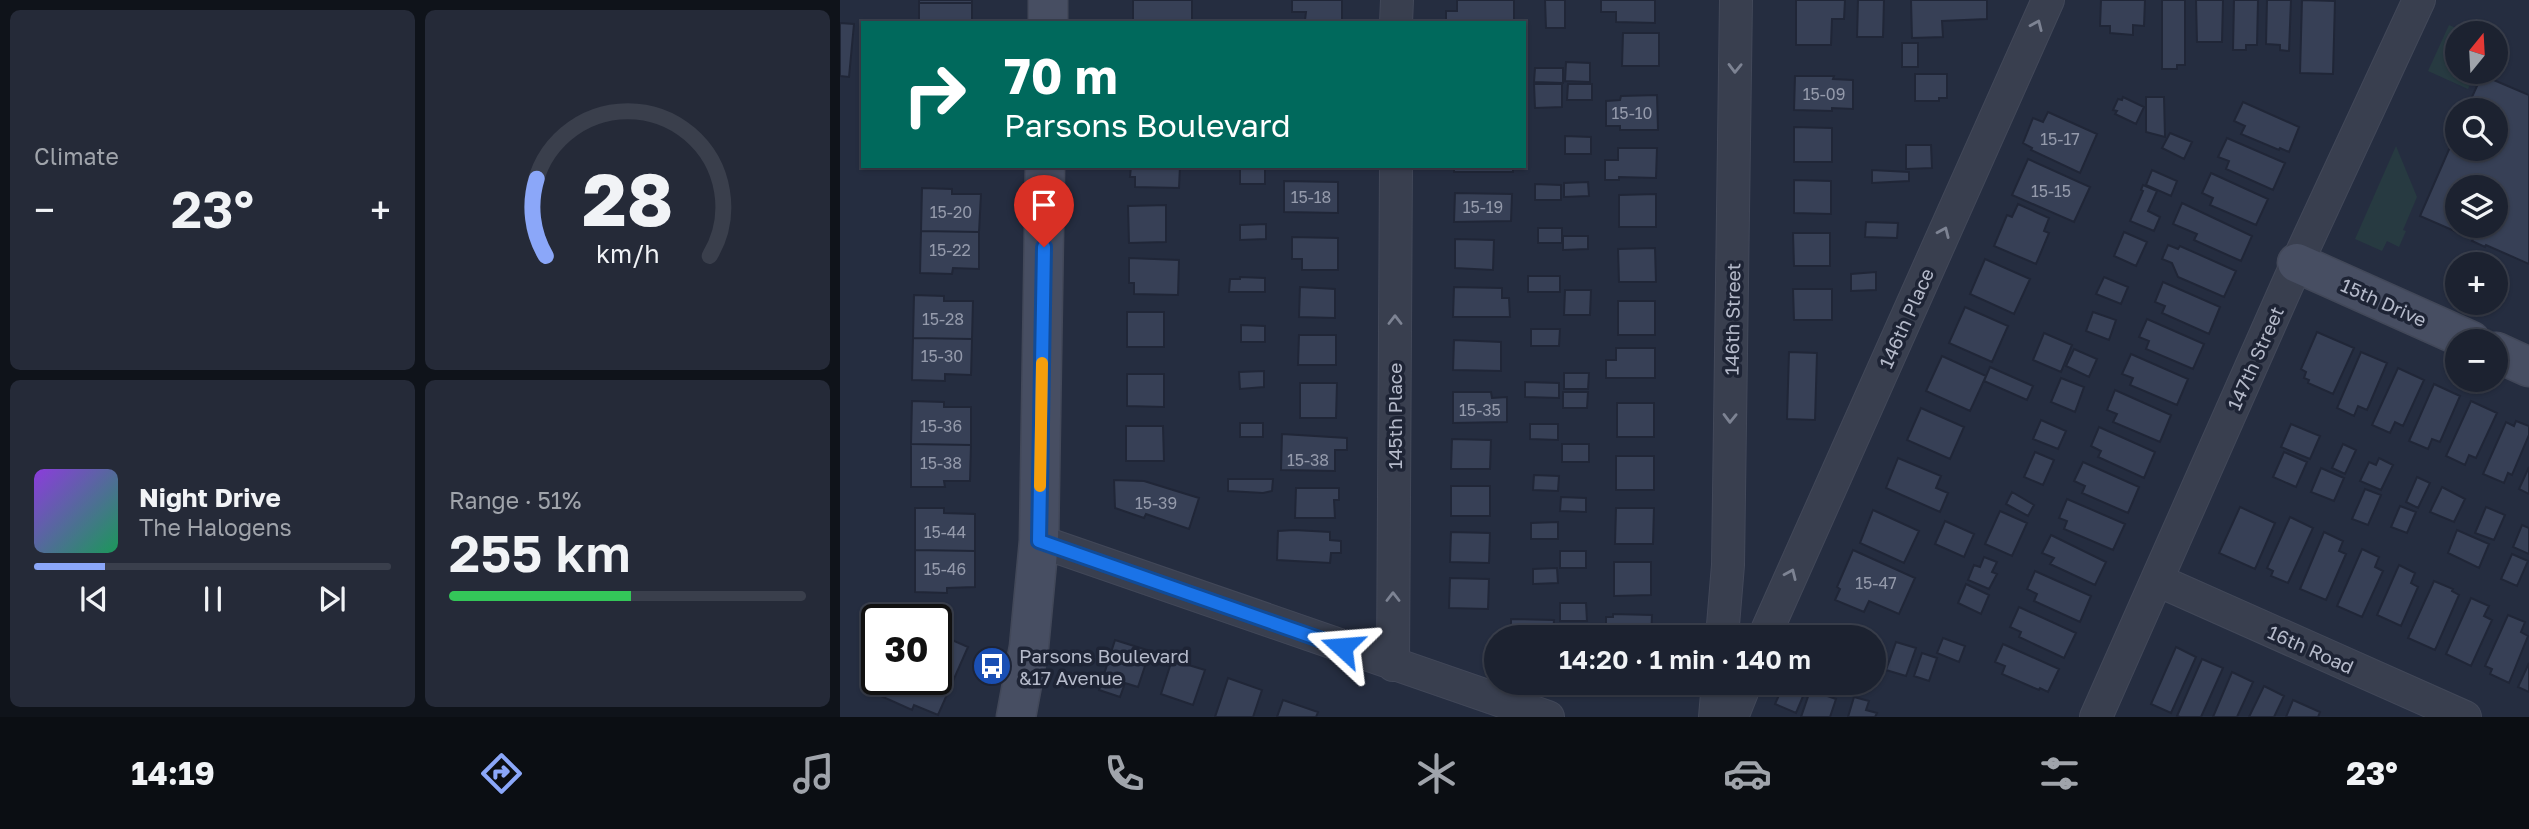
<!DOCTYPE html>
<meta charset="utf-8">
<style>
:root{--surface:#1c2230;--page:#252a38;--text:#f1f3f6;--muted:#a0a4ab;--line:#3a3f4c;--accent:#8ba7f9}
body{margin:0;font-family:"Golos Text",sans-serif;background:var(--page);color:var(--text);height:100vh;display:flex;flex-direction:column;font-size:26px;white-space:nowrap}
*{box-sizing:border-box;margin:0}
p{font-size:23px;color:var(--muted)}
.icon{flex:none;width:38px;height:38px;fill:none;stroke:currentColor;stroke-width:2;stroke-linecap:round;stroke-linejoin:round}
.map{position:relative;flex:1;overflow:hidden}
.panel{display:flex;flex-direction:column;gap:10px;padding:10px;background:#0f131a;width:840px}
.panel>*{flex:none}
.hud{position:absolute;left:21px;top:21px;width:665px;height:147px;border-radius:0px;box-shadow:0 2px 5px #0004,0 0 0 2px var(--line);background:#00695c;color:#fff;overflow:hidden}
.needle{width:46px;rotate:18deg}
.controls{position:absolute;left:1605px;top:21px;display:grid;gap:14px}
.controls a{display:grid;place-items:center;width:63px;height:63px;border-radius:50%;background:var(--surface);box-shadow:0 2px 5px #0004,0 0 0 2px var(--line);font-size:35px}
.speed{position:absolute;left:21px;top:604px;display:flex;gap:14px;font-size:35px;font-weight:700;text-align:center}
.speed>*{display:grid;place-content:center;width:91px;height:91px;border-radius:50%;background:var(--surface);box-shadow:0 2px 5px #0004,0 0 0 2px var(--line);line-height:1}
.speed .limit{border:4px solid #111;border-radius:10px;background:#fff;color:#111}
.pin{position:absolute;display:grid;place-items:center;width:60px;height:60px;color:#fff;margin:-72px -30px;border-radius:50% 50% 50% 0;rotate:-45deg;box-shadow:0 0 7px #0007}
.pin .icon{rotate:45deg}
.me{position:absolute;width:77px;margin:-38px;rotate:289deg;stroke-linejoin:round;filter:drop-shadow(0 0 5px #0008)}
.turn{display:flex;align-items:center;gap:24px;height:147px;padding:0 28px;font-size:32px}
.turn .icon{width:91px;height:91px;stroke-width:2.5}
.turn b{display:block;font-size:49px;line-height:60px}
.big{font-size:52px;font-weight:600;line-height:1.1}
.panel .card{flex:1;display:flex;flex-direction:column;justify-content:center;gap:10px;min-width:0;padding:0 24px;border-radius:10px;background:var(--page)}
.panel .dial{align-items:center;gap:0}
.dial svg{height:182px;overflow:visible;fill:none;stroke:var(--line);stroke-width:7;stroke-linecap:round;text-anchor:middle}
.dial text{fill:var(--text);stroke:none}
.song{display:flex;align-items:center;gap:21px}
.cover{width:84px;height:84px;border-radius:10px;background:linear-gradient(135deg,hsl(270 70% 55%),hsl(150 70% 35%))}
.played{height:7px;border-radius:4px;background:linear-gradient(90deg,var(--accent) 20%,var(--line) 20%)}
.keys{display:flex;justify-content:space-around;direction:ltr}
.heat{display:flex;justify-content:space-between;align-items:center;font-size:38px;direction:ltr}
.charge{height:10px;border-radius:5px;background:linear-gradient(90deg,#34c759 51%,var(--line) 0)}
.panel .tiles{flex:1;display:grid;gap:10px;grid-template-columns:repeat(2,1fr)}
.trip{position:absolute;left:644px;top:625px;width:402px;height:70px;border-radius:35px;background:var(--surface);box-shadow:0 2px 5px #0004,0 0 0 2px var(--line);font-weight:600;line-height:70px;text-align:center}
.tabs{display:flex;height:112px;justify-content:space-around;align-items:center;background:#0b0e13;color:var(--muted)}
.tabs .icon{width:49px;height:49px}
.tabs .on{color:var(--accent)}
.tabs b{font-size:32px;color:var(--text)}
main{display:flex;flex:1;min-height:0}
.map>svg:first-child{display:block}
.green{fill:#273a41}
.building{fill:#374056;stroke:#202637;stroke-width:2;fill-rule:evenodd}
.lines{fill:none;stroke-linecap:round;stroke-linejoin:round}
.street-casing{stroke:#424859;stroke-width:34}
.secondary-casing{stroke:#424859;stroke-width:41}
.street{stroke:#393f4f;stroke-width:32}
.secondary{stroke:#474e62;stroke-width:38}
.oneway{stroke:#7d8393}
.route-casing{stroke:#114b97;stroke-width:18}
.route{stroke:#1a73e8;stroke-width:12}
.slow{stroke:#f59e0b;stroke-width:12}
.labels{text-anchor:middle;dominant-baseline:central;stroke-width:7;stroke-linejoin:round;paint-order:stroke}
.number-label{font-size:16px;fill:#949aab}
.street-label{font-size:19px;fill:#b5baca;stroke:#1e2435}
.poi-label{font-size:19px;fill:#b5baca;stroke:#1e2435;text-anchor:start}
</style>
<main>
<section class="panel">
<div class="tiles">
<div class="card"><p>Climate</p>
<div class="heat"><a>−</a><b class="big">23°</b><a>+</a></div>
</div>
<div class="card dial"><svg viewBox="0 0 100 80">
<path d="M14 69A42 42 0 1 1 86 69"/>
<path d="M14 69A42 42 0 0 1 10 35" stroke="#8ba7f9"/>
<text x="50" y="56" font-size="32" font-weight="700">28</text>
<text x="50" y="72" font-size="11">km/h</text>
</svg></div>
<div class="card">
<div class="song"><i class="cover"></i><div><b>Night Drive</b><p>The Halogens</p></div></div>
<div class="played"></div>
<div class="keys"><svg class="icon" aria-label="previous" viewBox="0 0 24 24"><path d="M18 5L8 12l10 7zM5 5v14"/></svg><svg class="icon" aria-label="pause" viewBox="0 0 24 24"><path d="M8 5v14M16 5v14"/></svg><svg class="icon" aria-label="next" viewBox="0 0 24 24"><path d="M6 5l10 7-10 7zM19 5v14"/></svg></div>
</div>
<div class="card"><p>Range · 51%</p><b class="big">255 km</b><div class="charge"></div></div>
</div>
</section>
<div class="map">
<svg width="1689" height="717" viewBox="0 0 1689 717">
<rect width="100%" height="100%" fill="#252d40"/>
<path class="green" d="M1609,25L1628,33H1617V72H1635L1628,89L1588,71Z
M1556,146L1577,197L1563,230L1566,231L1559,247L1547,241L1542,251L1515,239Z"/>
<path class="building" d="M79,0H132V3H79Z
M293,0H352V23H293Z
M452,0H502V20H465L466,12H452Z
M617,0H674V23L606,21V11H617Z
M705,0H725V28H706Z
M761,0H815V23L776,22V12H761Z
M956,0H1005L1004,19H992L991,45H956Z
M1018,0H1044L1043,37H1017Z
M1071,0H1147V19L1102,21L1103,37L1072,38Z
M1261,0H1305L1304,26L1293,25V35L1270,33V26H1260Z
M1322,0H1345V65H1337V69H1322Z
M1356,0H1383L1382,42H1357Z
M1394,0H1418L1417,45H1406V50H1393Z
M1427,0H1451L1449,51L1440,50V45L1426,44Z
M1462,0L1495,1L1493,74L1460,73Z
M79,3H132V23H79Z
M0,23L14,24L9,77L0,76Z
M783,33H819V66H782Z
M1062,43H1078V67H1062Z
M726,62L750,63V82L725,81Z
M695,68H723V83L694,82Z
M1075,74H1107V98H1099V101H1075Z
M1642,75L1689,95V264L1646,245L1645,247L1632,241L1633,239L1580,216L1617,131V149H1656V110H1626ZM1617,187H1656V226H1617Z
M955,76H994L993,79L1013,80V109L992,108V111L954,110Z
M694,84H722V107L695,108Z
M728,84H752V100H727Z
M817,95L818,130H780V126H766V101L780,100L781,96Z
M1283,97L1304,107L1296,124L1275,114L1277,111L1273,110L1278,99L1282,100Z
M1306,97H1324L1325,137L1306,132Z
M1403,102L1459,127L1449,152L1440,148L1439,150L1401,134L1405,126L1394,121Z
M1208,112L1257,134L1240,173L1191,150L1192,148L1183,143L1193,118L1203,122Z
M954,127L992,128V162H954Z
M1330,133L1352,142L1344,159L1322,148Z
M725,136L751,137V154H725Z
M1387,138L1445,163L1433,190L1386,169L1389,161L1378,157Z
M1066,145H1091L1092,168L1066,169Z
M778,148H817L816,178L779,177V180H765V160H778Z
M1188,159L1250,187L1234,222L1172,195Z
M291,166H340L339,188L295,187V177H290Z
M614,166H673V172H614Z
M400,168H425V184H400Z
M1032,170L1069,172V181L1032,183Z
M1312,170L1337,181L1331,196L1306,185Z
M1371,173L1428,199L1416,225L1370,205L1373,198L1362,193Z
M954,180L991,181V214L954,213Z
M444,181L498,182V213L444,212Z
M748,182L749,196L724,197V183Z
M695,184L721,185V200H695Z
M1303,185L1317,191L1308,211L1320,217L1314,231L1290,221L1303,191L1301,190Z
M82,188L112,189V194H141L139,232L81,231Z
M615,193L672,194L671,221L614,222Z
M816,194V227H779V195Z
M1342,203L1412,236L1401,261L1354,240L1357,234L1333,224Z
M1178,204L1209,218L1204,231L1209,233L1196,264L1154,246L1167,215L1172,217Z
M326,205V242L289,243L288,206Z
M1026,222L1058,223L1057,238L1025,237Z
M426,224V239L400,240V225Z
M698,228H722V243H698Z
M81,231L139,232V269L113,268L112,274L80,273Z
M1284,232L1307,242L1296,266L1274,256Z
M953,233H990V266H954Z
M723,236H748V249L723,250Z
M452,237L498,238V270H462V259H452Z
M615,239L654,240L653,270L615,268Z
M1328,245L1338,249L1340,246L1396,271L1384,297L1338,277L1332,263L1322,259Z
M815,248L816,282H779L778,249Z
M289,258L339,260L338,295L294,294V283H289Z
M1145,259L1190,279L1174,314L1130,294Z
M1036,272V290L1011,291V274Z
M688,276H720V292H688Z
M400,277L425,278V292H389L390,279H400Z
M1264,277L1288,287L1281,304L1256,294Z
M1323,282L1380,307L1369,334L1322,313L1325,306L1315,302Z
M460,287L495,289V318L459,317Z
M614,287L662,288V298H669L670,317H613Z
M953,289H992V320H954Z
M725,290H751L750,315H724Z
M74,295L104,296V301H133L132,339L73,338Z
M778,301H815V335H778Z
M1125,307L1168,326L1152,362L1109,343Z
M287,312H324V347H287Z
M1253,312L1276,320L1269,340L1246,331Z
M1307,319L1364,344L1353,369L1306,349L1309,341L1299,337Z
M401,325L425,326V342H401Z
M691,329H720L719,346H691Z
M1477,332L1514,348L1493,394L1468,383L1469,380L1464,378L1466,372L1461,369Z
M1204,333L1232,345L1221,372L1193,360Z
M459,335H496V365H458Z
M73,338L132,339L131,375L105,374V381L72,380Z
M614,340L661,342V371L613,370Z
M776,348H815V378H766V360H776Z
M1234,349L1257,359L1249,377L1226,366Z
M949,352L977,353L975,420L947,419Z
M1521,352L1547,363L1527,410L1518,406L1514,416L1497,408Z
M1291,354L1348,379L1337,405L1290,385L1293,378L1282,374Z
M1102,356L1146,376L1130,411L1086,391Z
M1150,367L1193,386L1187,400L1144,381Z
M1558,368L1584,380L1563,426L1555,422L1550,433L1532,425Z
M424,371V387L400,389L399,372Z
M724,373H749L748,389H724Z
M287,374H324V407L287,406Z
M1221,378L1244,387L1235,412L1211,402Z
M685,382L719,383V398L685,397Z
M460,383H497L496,418H460Z
M1594,384L1620,396L1600,442L1592,439L1588,449L1569,441Z
M1275,390L1331,415L1320,442L1273,422L1277,414L1267,410Z
M613,392H651L652,398L667,397V422L613,423Z
M723,392H748L747,408H723Z
M72,401L104,402V407H131V445L71,444Z
M1631,401L1657,413L1636,458L1629,455L1625,465L1606,456Z
M777,403H814V437H777Z
M1081,408L1124,427L1110,459L1067,440Z
M1201,420L1226,431L1218,449L1193,439Z
M1676,421L1689,426V435L1672,475L1668,473L1664,483L1643,474L1666,422L1674,426Z
M400,423H423V437H400Z
M690,424H718V440L690,439Z
M1451,424L1480,436L1470,459L1441,447Z
M286,426H323L324,461H286Z
M1259,427L1315,452L1304,478L1258,457L1261,451L1251,446Z
M442,434L507,438V450H495V471L441,470Z
M612,439L651,440L650,469H611Z
M71,444L131,445L130,481H104L105,487H71Z
M722,444H749V462H722Z
M1503,444L1516,450L1505,474L1492,468Z
M1195,452L1214,460L1203,485L1184,477Z
M1444,452L1467,462L1456,487L1433,477Z
M776,456H814V490H776Z
M1058,458L1101,476L1096,488L1108,493L1100,512L1046,488Z
M1539,458L1553,465L1541,490L1520,481L1529,462L1536,465Z
M1243,462L1299,487L1288,513L1242,493L1245,486L1234,481Z
M1689,467V494L1679,489Z
M1481,468L1504,478L1494,501L1471,492Z
M694,475L719,476L718,491L693,490Z
M1577,477L1590,483L1578,508L1566,502Z
M388,479H433L432,491L423,493L388,491Z
M274,480L304,481L359,498L349,529L306,514L304,518L275,508Z
M611,486H650V516H611Z
M1602,487L1625,499L1614,522L1590,512Z
M456,488H499V500H494L495,518H455Z
M1525,489L1541,495L1528,525L1512,519Z
M1172,492L1194,505L1188,516L1166,504Z
M721,497L746,498V512L720,511Z
M1227,499L1285,524L1273,550L1224,529L1227,521L1219,518Z
M1560,506L1576,512L1567,533L1551,527Z
M1400,507L1435,523L1415,569L1379,553Z
M1646,507L1665,515L1654,540L1635,533Z
M75,508H104V513L135,514V551L75,550Z
M776,508H814L813,544H775Z
M1033,510L1079,531L1064,563L1020,543Z
M1160,511L1187,523L1172,556L1145,544Z
M1450,517L1473,528L1448,583L1431,576L1433,571L1427,568Z
M1105,521L1134,534L1124,557L1095,544Z
M718,522V539H691V523Z
M1682,525L1689,528V554L1673,547Z
M454,530L490,532V540L501,541V553H491L490,563L437,560L438,531Z
M1617,530L1649,544L1639,568L1608,553Z
M611,532L650,533L649,563L610,562Z
M1484,532L1503,541L1499,551L1506,554L1486,600L1460,589Z
M1211,535L1266,562L1255,585L1210,564L1214,558L1202,553Z
M1522,549L1539,557L1535,567L1543,571L1522,617L1497,606Z
M75,550L135,551V587L107,588V593L75,592Z
M1013,550L1075,578L1059,614L1029,601L1024,612L995,600L1000,589L997,587Z
M720,551H746V568H720Z
M1672,554L1688,561L1677,586L1661,579Z
M1144,557L1157,562L1152,572L1157,574L1149,589L1128,580L1134,565L1140,567Z
M774,562H811V595L774,596Z
M1559,565L1575,573L1571,583L1578,587L1561,626L1537,615Z
M717,568L718,583L693,584V569Z
M1195,571L1251,596L1240,622L1194,601L1197,594L1187,589Z
M610,578L649,579L648,609L609,608Z
M1594,581L1613,589L1612,591L1619,595L1595,650L1568,638Z
M1126,584L1149,595L1141,614L1118,603Z
M1631,598L1649,606L1644,616L1652,620L1631,666L1606,654Z
M720,603H746L747,621H720Z
M1179,607L1236,633L1224,658L1179,637L1181,632L1170,627Z
M773,614L812,615L811,637H766V617H773Z
M1668,615L1685,622L1681,632L1688,636L1669,683L1650,674L1652,669L1645,666Z
M671,619L714,620L713,637H671Z
M96,627L107,632L105,637L128,647L113,681L96,674Z
M1103,638L1125,646L1119,662L1097,653Z
M275,640L310,651L298,687L285,683L280,697L259,690Z
M1056,642L1076,648L1066,676L1046,670Z
M1163,644L1219,669L1208,692L1200,688L1199,690L1162,674L1165,666L1155,662Z
M1336,647L1356,657L1331,713L1311,704Z
M1082,653L1097,658L1089,681L1074,676Z
M1362,659L1383,668L1361,717H1340L1337,716Z
M332,660L365,670L353,705L321,694Z
M1689,663V692L1678,687Z
M1392,672L1413,682L1397,717H1373Z
M96,674L113,681L98,715L74,705L72,710L32,692L38,679H96Z
M388,678L422,690L413,717H375Z
M791,682H832V692H811V685H791Z
M945,682H969L956,713L935,704Z
M973,682L987,687L984,695L996,699L990,717H961Z
M1424,686L1444,696L1434,717H1409Z
M1014,697L1029,701L1026,710L1037,713L1035,717H1008Z
M443,700L478,712L476,717H437Z
M1453,700L1480,712L1478,717H1446Z"/>
<g class="lines">
<defs>
<path id="street" d="M556,23L557,0
M199,541L708,717
M1317,580L1625,717
M882,637L888,565L896,0
M924,637L1208,0
M553,665L556,166
M875,717L878,682
M892,717L906,682
M1256,717L1457,263L1579,0"/>
<path id="secondary" d="M208,23V0
M1457,263L1631,341
M1656,352L1689,367
M176,717L189,647L199,541L205,166"/>
</defs>
<use href="#street" class="street-casing"/>
<use href="#secondary" class="secondary-casing"/>
<use href="#street" class="street"/>
<use href="#secondary" class="secondary"/>
</g>
<defs><path id="oneway-chevron" d="M-2-3.5L2.5 0L-2 3.5" fill="none" stroke-width="1.6" stroke-linecap="round" stroke-linejoin="round" transform="scale(1.75)"/></defs>
<g class="oneway">
<use href="#oneway-chevron" transform="translate(1197 25) rotate(-66)"/>
<use href="#oneway-chevron" transform="translate(895 68) rotate(91)"/>
<use href="#oneway-chevron" transform="translate(1104 232) rotate(-66)"/>
<use href="#oneway-chevron" transform="translate(555 320) rotate(-90)"/>
<use href="#oneway-chevron" transform="translate(890 418) rotate(91)"/>
<use href="#oneway-chevron" transform="translate(951 574) rotate(-66)"/>
<use href="#oneway-chevron" transform="translate(553 597) rotate(-90)"/>
</g>
<g class="lines">
<defs>
<path id="route" d="M204,247L199,541L502,647"/>
</defs>
<use href="#route" class="route-casing"/>
<use href="#route" class="route"/>
<path class="slow" d="M200,486L202,363"/>
</g>
<defs>
<symbol id="bus-disc" viewBox="-11 -11 22 22"><circle r="9.5" fill="#1a4fb4" stroke="#1e2435"/><path d="M-5-6H5V4H4V6H2V4H-2V6H-4V4H-5ZM-3.5-4V0h7V-4ZM-3.5 1.2v1.5H-2V1.2ZM2 1.2v1.5H3.5V1.2Z" fill="#fff"/></symbol>
</defs>
<g fill-rule="evenodd">
<use href="#bus-disc" x="130" y="644" width="44" height="44"/>
</g>
<g class="labels">
<g class="number-label">
<text x="984" y="94">15-09</text>
<text x="792" y="113">15-10</text>
<text x="1220" y="139">15-17</text>
<text x="1211" y="191">15-15</text>
<text x="471" y="197">15-18</text>
<text x="643" y="207">15-19</text>
<text x="111" y="212">15-20</text>
<text x="110" y="250">15-22</text>
<text x="103" y="319">15-28</text>
<text x="102" y="356">15-30</text>
<text x="640" y="410">15-35</text>
<text x="101" y="426">15-36</text>
<text x="468" y="460">15-38</text>
<text x="101" y="463">15-38</text>
<text x="316" y="503">15-39</text>
<text x="105" y="532">15-44</text>
<text x="105" y="569">15-46</text>
<text x="1036" y="583">15-47</text>
</g>
<g class="street-label">
<text transform="translate(1544 302) rotate(24)">15th Drive</text>
<text transform="translate(1066 318) rotate(-66)">146th Place</text>
<text transform="translate(892 319) rotate(-89)">146th Street</text>
<text transform="translate(1415 358) rotate(-66)">147th Street</text>
<text transform="translate(554 416) rotate(-90)">145th Place</text>
<text transform="translate(1471 649) rotate(24)">16th Road</text>
</g>
<g class="poi-label">
<text x="179" y="655">Parsons Boulevard<tspan x="179" dy="22">&amp;17 Avenue</tspan></text>
</g>
</g>
</svg>
<div class="controls">
<a><svg class="needle" viewBox="-14 -14 28 28"><path d="M0-13l5 13h-10z" fill="#e53935"/><path d="M0 13l5-13h-10z" fill="#a0a4ab"/></svg></a>
<a><svg class="icon" aria-label="search" viewBox="0 0 24 24"><circle cx="10" cy="10" r="6"/><path d="M15 15l6 6"/></svg></a>
<a><svg class="icon" aria-label="layers" viewBox="0 0 24 24"><path d="M12 4l9 5-9 5-9-5zM3 14l9 5 9-5"/></svg></a>
<a>+</a>
<a>−</a>
</div>
<div class="speed"><div class="limit">30</div></div>
<div class="pin" style="left:204px;top:247px;background:#d93025"><svg class="icon" aria-label="arrive" viewBox="0 0 24 24"><path d="M6 21V4h12l-3 4 3 4H6"/></svg></div>
<svg class="me" style="left:502px;top:647px" viewBox="-20 -20 40 40"><path d="M0-17L14 15 0 8-14 15z" fill="#1a73e8" stroke="#fff" stroke-width="4"/></svg>
<div class="trip">14:20 · 1 min · 140 m</div>
<div class="hud">
<div class="turn"><svg class="icon" aria-label="right" viewBox="0 0 24 24"><path d="M7 20v-9h11M14 6l5 5-5 5"/></svg><div><b>70 m</b>Parsons Boulevard</div></div>
</div>
</div>
</main>
<nav class="tabs">
<b>14:19</b>
<svg class="icon on" aria-label="directions" viewBox="0 0 24 24"><path d="M12 3l9 9-9 9-9-9zM9 14v-3h6M13 9l2 2-2 2"/></svg>
<svg class="icon" aria-label="music" viewBox="0 0 24 24"><path d="M9 18V5l10-2v13"/><circle cx="6" cy="18" r="3"/><circle cx="16" cy="16" r="3"/></svg>
<svg class="icon" aria-label="phone" viewBox="0 0 24 24"><path d="M5 4h4l2 5-3 2q2 4 5 5l2-3 5 2v4C11 20 4 13 5 4z"/></svg>
<svg class="icon" aria-label="climate" viewBox="0 0 24 24"><path d="M12 3v18M4 7l16 10M4 17L20 7"/></svg>
<svg class="icon" aria-label="car" viewBox="0 0 24 24"><path d="M5 17H2v-5l4-1 3-4h7l3 4 3 1v5h-3M9 17h6M6 11h13"/><circle cx="7" cy="17" r="2"/><circle cx="17" cy="17" r="2"/></svg>
<svg class="icon" aria-label="filters" viewBox="0 0 24 24"><path d="M4 7h16M4 17h16"/><circle cx="9" cy="7" r="2"/><circle cx="15" cy="17" r="2"/></svg>
<b>23°</b>
</nav>
